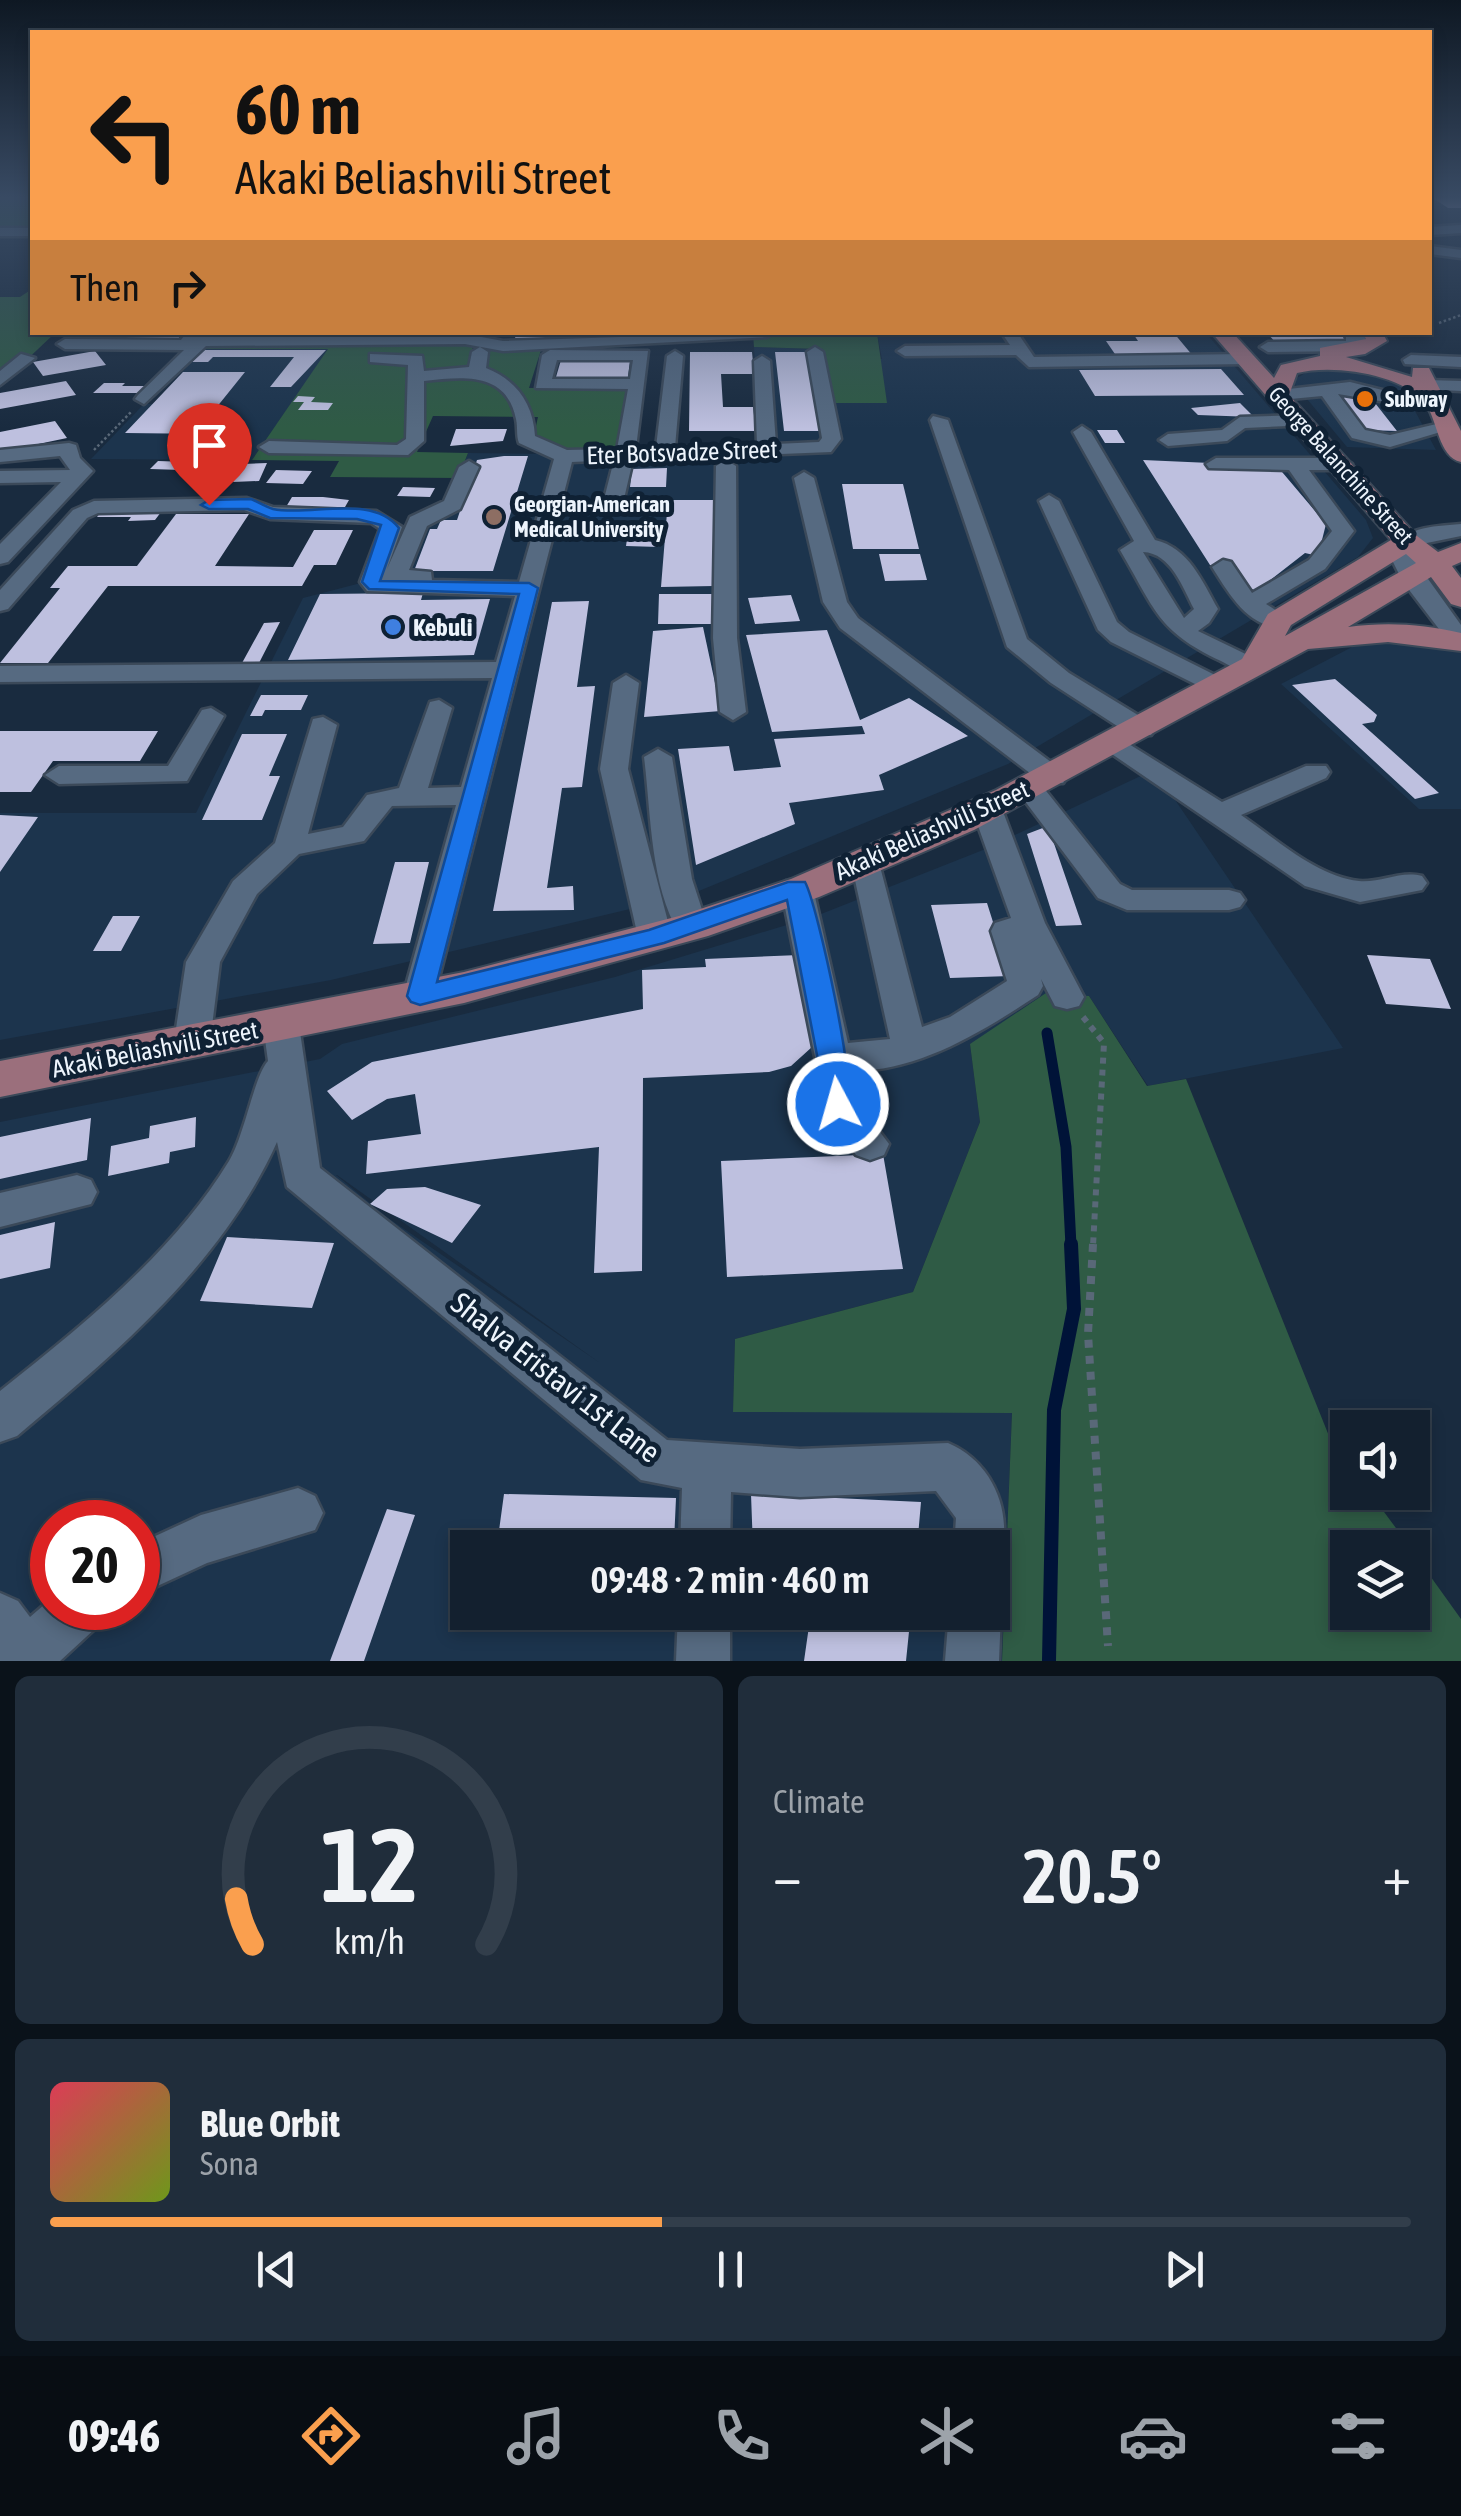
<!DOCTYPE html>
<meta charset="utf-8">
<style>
:root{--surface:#13202f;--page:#202d3b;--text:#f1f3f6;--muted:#9da3aa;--line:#323e4b;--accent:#fa9f4e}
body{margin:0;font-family:"Asap Condensed",sans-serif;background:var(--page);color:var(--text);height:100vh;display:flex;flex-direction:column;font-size:38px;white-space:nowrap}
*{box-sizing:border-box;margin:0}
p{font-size:32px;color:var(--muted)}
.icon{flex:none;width:55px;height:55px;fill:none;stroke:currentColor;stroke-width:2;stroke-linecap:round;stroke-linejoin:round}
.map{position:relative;height:1661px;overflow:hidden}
.sheet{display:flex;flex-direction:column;gap:15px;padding:15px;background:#0a121a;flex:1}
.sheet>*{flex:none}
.top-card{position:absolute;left:30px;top:30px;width:1402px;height:305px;border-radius:0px;box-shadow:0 5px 15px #0003,0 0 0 2px var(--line);background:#fa9f4e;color:#111;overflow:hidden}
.tools{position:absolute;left:1330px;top:1410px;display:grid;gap:20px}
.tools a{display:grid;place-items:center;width:100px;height:100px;border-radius:0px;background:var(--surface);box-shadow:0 5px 15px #0003,0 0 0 2px var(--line);font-size:50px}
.speed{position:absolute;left:30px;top:1500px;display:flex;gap:20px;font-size:50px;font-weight:700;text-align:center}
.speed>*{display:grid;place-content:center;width:130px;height:130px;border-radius:50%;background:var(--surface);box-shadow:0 5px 15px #0003,0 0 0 2px var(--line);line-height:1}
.speed .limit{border:15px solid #d22;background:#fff;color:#111}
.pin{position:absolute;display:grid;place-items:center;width:85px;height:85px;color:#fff;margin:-102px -42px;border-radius:50% 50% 50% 0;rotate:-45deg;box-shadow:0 0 10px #0007}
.pin .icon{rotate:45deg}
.me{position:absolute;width:110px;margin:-55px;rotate:354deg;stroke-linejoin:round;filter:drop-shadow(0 0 8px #0008)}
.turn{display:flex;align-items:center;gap:35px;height:210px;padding:0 40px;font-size:45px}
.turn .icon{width:130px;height:130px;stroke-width:2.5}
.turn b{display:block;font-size:70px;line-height:85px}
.then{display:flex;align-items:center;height:95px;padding:0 40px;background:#0003;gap:20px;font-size:38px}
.big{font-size:75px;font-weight:600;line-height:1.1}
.sheet .widget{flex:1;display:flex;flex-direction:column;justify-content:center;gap:15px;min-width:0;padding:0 35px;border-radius:15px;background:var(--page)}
.sheet .dial{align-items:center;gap:0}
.dial svg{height:260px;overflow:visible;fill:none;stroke:var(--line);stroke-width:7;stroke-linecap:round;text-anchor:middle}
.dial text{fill:var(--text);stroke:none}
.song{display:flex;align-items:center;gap:30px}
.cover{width:120px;height:120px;border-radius:15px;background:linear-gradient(135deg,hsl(350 70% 55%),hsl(80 70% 35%))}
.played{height:10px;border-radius:5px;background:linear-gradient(90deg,var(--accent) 45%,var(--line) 45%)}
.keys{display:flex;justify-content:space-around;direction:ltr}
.heat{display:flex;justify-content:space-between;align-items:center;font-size:55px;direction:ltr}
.sheet .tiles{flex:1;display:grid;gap:15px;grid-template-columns:1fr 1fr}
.widget:last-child{grid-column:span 2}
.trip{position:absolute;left:450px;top:1530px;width:560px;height:100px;border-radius:0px;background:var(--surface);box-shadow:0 5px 15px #0003,0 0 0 2px var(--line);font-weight:600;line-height:100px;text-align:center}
.tab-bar{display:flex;height:160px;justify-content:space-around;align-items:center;background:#080d13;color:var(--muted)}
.tab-bar .icon{width:70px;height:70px}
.tab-bar .selected{color:var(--accent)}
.tab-bar b{font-size:45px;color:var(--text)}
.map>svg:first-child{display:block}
.built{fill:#1c344d;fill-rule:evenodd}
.green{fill:#2f5b45}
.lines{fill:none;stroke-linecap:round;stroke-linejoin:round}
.stream-far1{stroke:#001338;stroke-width:11}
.stream{stroke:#001338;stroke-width:14}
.building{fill:#bec0df}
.minor-casing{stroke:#3b4959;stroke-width:5}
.major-casing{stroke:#3b4959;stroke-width:4}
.path-far2{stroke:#596878;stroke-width:2.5;stroke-dasharray:2.5 2.5;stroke-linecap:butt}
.path-far1{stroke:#596878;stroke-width:6;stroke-dasharray:6 6;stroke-linecap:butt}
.path{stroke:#596878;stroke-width:8;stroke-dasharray:8 8;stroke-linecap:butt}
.minor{fill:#566a81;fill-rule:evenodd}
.major{fill:#9b6f7c;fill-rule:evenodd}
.route{fill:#1a73e8;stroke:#114b97;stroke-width:2.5}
.food-dot{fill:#e8710a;stroke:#0f2134;stroke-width:4}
.education-dot{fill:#8d6e63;stroke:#0f2134;stroke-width:4}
.shop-dot{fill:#3f7fe0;stroke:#0f2134;stroke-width:4}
.labels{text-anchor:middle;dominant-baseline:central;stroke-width:10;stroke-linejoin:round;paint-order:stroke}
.far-poi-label{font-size:22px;font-weight:bold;fill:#edf4fc;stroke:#0f2134;text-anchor:start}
.far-street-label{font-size:22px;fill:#edf4fc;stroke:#0f2134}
.street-label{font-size:25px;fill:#edf4fc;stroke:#0f2134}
.poi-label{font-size:25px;font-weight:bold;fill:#edf4fc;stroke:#0f2134;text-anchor:start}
.near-street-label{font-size:30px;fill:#edf4fc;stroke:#0f2134}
</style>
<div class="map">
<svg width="1461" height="1661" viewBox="0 0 1461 1661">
<rect width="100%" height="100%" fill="#192b3f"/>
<path class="built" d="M877,333H1206L1366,520L1373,538L1358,557L1008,764L689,895L331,980L0,1040V813H196L303,598L384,577L411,520L448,504L468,453L549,454V458L761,457L754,347L821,349L882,359Z
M203,349H329L252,460L91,459L144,404H154Z
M1338,369L1377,374L1401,385L1436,450L1347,447L1292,381L1307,372Z
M1375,641L1432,643L1461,653V809H1419L1281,684L1354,646Z
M1147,773L1165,785L1343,1048L1148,1086L1089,996L970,1044L980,1122L913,1292L735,1339L733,1412H1012L1002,1661H0V1122L320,1059L342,1044L615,977L816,916L983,850ZM336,1175H337L600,1363L388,1218ZM52,1522H138V1608H52ZM468,1548H992V1612H468Z"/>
<path class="green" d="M0,196H32V231H0Z
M32,289V332L55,333L0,385V297H20Z
M753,333H877L887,403H835L821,349L754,347Z
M471,342L473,350L623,343L622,347L541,350L529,388L630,389L619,450H566L534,435L538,417L433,416L417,452L468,453L458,478L330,477L339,461L252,460L328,349H203L207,343Z
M1046,993L1089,996L1147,1086L1186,1079L1329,1436L1347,1462L1348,1492L1370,1493L1410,1547L1348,1548V1612H1412L1413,1552L1461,1619V1661H1002L1012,1413L733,1412L735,1339L913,1292L980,1122L970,1044Z"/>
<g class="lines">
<path class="stream-far1" d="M1047,1033L1066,1147L1071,1246"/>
<path class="stream" d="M1049,1661L1054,1410L1074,1309L1071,1244"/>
</g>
<path class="building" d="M1430,196H1461V208H1448Z
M100,332H184L176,341H91Z
M219,332H385L381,339L214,338Z
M1132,332H1173L1193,356L1117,357L1106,341H1138Z
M1266,332H1338L1347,341L1277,344Z
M517,333H558L554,343H513Z
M204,350H326L291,387H270L294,357H213L208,362H192Z
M95,351L106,365L43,376L33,362Z
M690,352H752L754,374H721L723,407H753L756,431H689Z
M775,352H806L819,431H784Z
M561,360H630L628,377H556Z
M1221,369L1244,395L1095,396L1079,370Z
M183,372H245L212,413H229L211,434L125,433Z
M66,381L76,395L0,409V393Z
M104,383H125L122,386H149L142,393H93Z
M1338,393L1368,394L1397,431L1365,430Z
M298,396L315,397L311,402L333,403L328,410H298L304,402H293Z
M1240,403L1254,417L1198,415L1191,408Z
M55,421L67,438L0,452V432Z
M456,429H507L503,441L450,446Z
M1097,430H1117L1125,443H1105Z
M504,456H528L493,571H414L430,529H437L441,520H457L477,460Z
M1143,460L1277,466L1326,524L1318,556L1305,553L1251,595L1234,569L1210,565Z
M158,461L189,462L182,470L150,469Z
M267,463L259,481L233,482L242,464Z
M667,468L666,487H630L632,469Z
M276,470L312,471L303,484L266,483Z
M842,484H903L919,549H853Z
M403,487L435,488L430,497L397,496Z
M292,497H323L349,500L345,507H286Z
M668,500H715L714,586L661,587Z
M104,508H164L155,520L128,521L131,517H97Z
M176,514H249L215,566L293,567L314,530H353L336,565H314L302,586H108L48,663H0L60,588H50L68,566H137Z
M628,532H661L659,547L626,546Z
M879,554H920L927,580L885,581Z
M423,593L421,600L490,599L474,655L288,660L320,594Z
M659,594H713V624H658Z
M791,595L800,621L755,624L748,598Z
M589,601L577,687L595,686L582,787L562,788L547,888L573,886L574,910L493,911L552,602Z
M280,622L259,663H242L264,623Z
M703,627L721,711L644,717L653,631Z
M827,630L860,720L909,698L968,736L879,775L884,790L789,803L795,824L696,865L678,749L729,746L734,771L781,767L774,739L865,734L862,726L772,732L746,635Z
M1335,679L1377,715L1374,722L1362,724L1439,793L1415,799L1292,685Z
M261,695H308L301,710H265L262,716H250Z
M0,731H158L140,761H53L31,792H0Z
M242,734H287L269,776H280L262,820H202Z
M0,815L38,817L0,872Z
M1048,826L1082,925L1056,926L1027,834Z
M395,862H429L410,943L373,944Z
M987,903L1010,976L950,978L931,905Z
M113,916H140L121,951H93Z
M799,955L812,1047L791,1066L769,1072L643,1078L642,1271L594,1273L599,1147L366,1174L368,1141L421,1134L415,1094L387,1099L352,1120L327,1091L372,1062L643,1009L642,970L706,967L705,959Z
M1367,955L1430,959L1451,1009L1386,1004Z
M196,1117L195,1147L170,1152L169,1163L108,1176L111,1146L149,1138L150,1126Z
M91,1118L87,1160L0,1179V1137Z
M883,1154L903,1269L727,1277L721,1161Z
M425,1187L481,1205L452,1243L370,1204L387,1189Z
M55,1222L50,1268L0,1279V1235Z
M227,1237L334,1243L312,1308L200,1301Z
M504,1494L676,1498L674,1542L498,1538Z
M751,1494L921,1502L917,1548H753Z
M387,1509L415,1515L364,1661H330Z
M811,1612H911L906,1661H804Z"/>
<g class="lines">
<defs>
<path id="minor" d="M1461,225V233L1430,235V227Z
M0,228H32V236H0Z
M1430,246L1461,250V258L1430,254Z
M187,332H204L201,336L465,334L503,341L775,332L767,337L503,351L465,344L206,346L144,404L135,399L138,395L184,350L65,349L57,344L65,339L181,340Z
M1001,332H1017L1034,357L1245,354L1253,359L1245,364L1029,367L1016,355L905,356L897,351L905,346L1010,345Z
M1346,332H1362L1366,339L1350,351L1268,352L1260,347L1268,342L1346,341Z
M815,347L823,352L841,439L831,452L633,460L623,503L613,509L603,503L614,460L572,462L432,1005L420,1008L408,1005L403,996L456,805L392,806L364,841L299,854L257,894L220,962L210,1042L205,1051L192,1055L179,1051L174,1042L186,962L233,881L275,843L313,719L323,717L337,725L308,834L343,827L367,795L399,788L430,702L439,700L452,708L428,788L461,787L492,678L0,682V666L496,662L515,596L367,591L360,582L380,529L371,523L270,519L244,510L98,513L87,518L8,609L0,611V590L73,510L94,501L247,498L273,507L376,511L402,527L387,569L410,517L444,501L459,467L469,461L479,467L460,509L427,526L409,570L431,572L432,580L519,582L554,459L519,443C516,435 518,428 516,419C506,371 463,377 424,381V441L408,455L269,453L259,447L269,441L397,445L406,439L408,365L370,362V354L422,356L424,371L469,367L472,352L480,347L488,352L486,368C516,380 533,403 535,436L567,450L617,449L628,389L536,388L542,355L550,350L648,351L636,448L656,447L667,356L675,351L683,356L675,447L757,444L754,361L762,356L770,361L776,444L819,442L822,438L807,352ZM557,360H633L630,379H552Z
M21,354L35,358L0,385V371Z
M1411,355L1461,357V367L1405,364L1403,360Z
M1427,380L1461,381V391L1421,389V381Z
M1350,382L1443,405L1434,410L1338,394L1365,430L1390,435L1445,422L1454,428L1390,447L1352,438L1322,396L1280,400L1271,395L1280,390Z
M1303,415L1312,421L1310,425L1245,428L1227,441L1168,446L1159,440L1168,434L1222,430L1240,417Z
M933,416L948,420L1027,639L1069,673L1151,723L1155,729L1151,735H1131L1051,683L1007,647L930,420Z
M1082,426L1091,432L1155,540C1189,548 1202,581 1218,609L1209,623L1198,631L1258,660L1262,665L1258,670C1244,674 1234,668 1221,661C1157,631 1155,609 1120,550L1134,541L1073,432ZM1143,552C1171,553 1183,588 1194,609L1184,618Z
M69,443L76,445L80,458L93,471L8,562L0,564V544L61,482L0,483V471L70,470L60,456L0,462V450Z
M1216,458H1342L1352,464L1342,470H1309L1354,531L1325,569L1266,604L1291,620L1287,625C1251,634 1228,592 1212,567L1223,560L1231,562L1252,593L1309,560L1332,531L1289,470L1209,468L1206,464Z
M726,460L736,466L737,638L746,712L733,720L720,712L713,638L716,466Z
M804,472L814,478L847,602L858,618L1063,771L1067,777L1063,783H1043L840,628L823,602L794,478Z
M1049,495L1059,501L1117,622L1129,632L1225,680L1229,685L1225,690H1207L1111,642L1098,630L1039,501Z
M1461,524V536L1417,545L1413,558L1461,625V648L1452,646L1403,582L1391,558C1402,525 1430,527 1461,524Z
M626,675L639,683L628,769L672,937L667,945H643L638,937L600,769L613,683Z
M211,708L224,716L187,781L59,784L45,775L59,766H168L202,710Z
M1116,736L1222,802L1306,766H1326L1330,772L1326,778L1241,815C1275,838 1317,877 1359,881C1381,883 1401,870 1422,876L1427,883L1422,890L1360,902L1305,886L1106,750L1102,744Z
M658,749L672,757L692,879L707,925L703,933H679C650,885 651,812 644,757Z
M1029,779L1039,782L1120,884L1132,890H1229L1240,893L1245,900L1240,907L1229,910H1127L1098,898L1015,788Z
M987,800L1002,809L1045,923L1084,997L1079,1006L1067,1009L1055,1006L1041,979L1043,986L1038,995C983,1031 920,1071 853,1071L856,1100L889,1144L884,1155L870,1160L856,1155L819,1104L815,1057L781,888L786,881H808L813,888L848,1043L890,1039L851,862L866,852L877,855L922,1027L950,1017L1007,981L991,931L995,923L1011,918L972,809Z
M281,1012L294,1016L299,1025L320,1168L667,1440L800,1449L948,1443C996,1463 1016,1520 997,1566L992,1568V1548H954L956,1518L936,1491L800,1497L731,1492L730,1548H680L682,1488L641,1480L287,1187L277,1142C222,1264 117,1352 17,1436L0,1442V1391C83,1325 173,1253 229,1161C245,1135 254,1076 268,1061L263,1025L268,1016Z
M77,1175L91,1180L97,1192L91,1204L0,1227V1193Z
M298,1488L315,1496L323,1513L315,1530L207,1563L138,1595V1544L201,1515Z
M0,1593L18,1601L30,1617L52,1598V1608H106L98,1626L60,1661H0Z
M992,1593L1001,1612L999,1661H945L949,1612H992Z
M678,1612H730V1661H676Z"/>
<path id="major" d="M1211,332H1232L1274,378L1281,365L1320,356V348L1366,339L1362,332H1382L1387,341L1365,354L1346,357L1412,377L1413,368H1429L1461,431V462C1438,457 1438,420 1425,403C1400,373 1332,364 1297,373L1289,395L1417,536L1438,552L1461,543V562L1452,566L1461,578V607L1451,604L1431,577L1348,627C1386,622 1423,624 1461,633V651L1388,642L1308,649L974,830L819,897L708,936L464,1003L0,1097V1061L464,972L679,916L791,879L996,790L1242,659L1268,614L1391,540ZM1406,554L1416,563L1285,636L1291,625Z"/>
</defs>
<use href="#minor" class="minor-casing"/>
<use href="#major" class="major-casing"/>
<path class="path-far2" d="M1439,323L1461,315
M94,450L132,411"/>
<path class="path-far1" d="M1083,1017L1104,1043L1093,1246"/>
<path class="path" d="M1093,1244L1088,1334L1108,1646"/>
<use href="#minor" class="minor"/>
<use href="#major" class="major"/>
</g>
<linearGradient id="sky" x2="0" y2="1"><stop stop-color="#0e1823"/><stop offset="0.46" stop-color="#384a63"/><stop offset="1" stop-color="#384a63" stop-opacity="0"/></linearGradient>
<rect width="1461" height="429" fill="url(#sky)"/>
<path class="route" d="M251,499C258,502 266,507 273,509C310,517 372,493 399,528L380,581L529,583L538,588L437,982L649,930L788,882H805C818,906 858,1093 848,1112H828L787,900L664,943L420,1005L411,1002L407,996L519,594L369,589L362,582L381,525L357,519L270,518L248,509H209L201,505L209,500Z"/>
<circle class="food-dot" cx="1365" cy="399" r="10"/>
<circle class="education-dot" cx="494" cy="517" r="10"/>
<circle class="shop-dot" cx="393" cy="627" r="10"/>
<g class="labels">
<g class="far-poi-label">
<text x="1385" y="399">Subway</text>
<text x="514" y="504">Georgian-American<tspan x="514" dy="25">Medical University</tspan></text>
</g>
<g class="far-street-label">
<text transform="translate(1341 465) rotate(48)">George Balanchine Street</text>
</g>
<g class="street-label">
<text transform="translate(682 452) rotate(-2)">Eter Botsvadze Street</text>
<text transform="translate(932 830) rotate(-24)">Akaki Beliashvili Street</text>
<text transform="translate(155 1049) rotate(-11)">Akaki Beliashvili Street</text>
</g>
<g class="poi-label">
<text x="413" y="627">Kebuli</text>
</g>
<g class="near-street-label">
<text transform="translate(556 1377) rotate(38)">Shalva Eristavi 1st Lane</text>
</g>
</g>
</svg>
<div class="tools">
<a><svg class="icon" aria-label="sound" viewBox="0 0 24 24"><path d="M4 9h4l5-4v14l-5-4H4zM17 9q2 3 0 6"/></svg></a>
<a><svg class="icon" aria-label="layers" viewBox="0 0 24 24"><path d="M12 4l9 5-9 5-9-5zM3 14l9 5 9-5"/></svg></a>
</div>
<div class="speed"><div class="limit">20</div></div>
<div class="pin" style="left:209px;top:505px;background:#d93025"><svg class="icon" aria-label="arrive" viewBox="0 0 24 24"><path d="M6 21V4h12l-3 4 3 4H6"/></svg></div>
<svg class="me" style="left:838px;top:1104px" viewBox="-20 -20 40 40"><circle r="17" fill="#1a73e8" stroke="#fff" stroke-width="3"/><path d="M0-11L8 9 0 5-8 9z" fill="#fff"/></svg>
<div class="trip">09:48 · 2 min · 460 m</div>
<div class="top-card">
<div class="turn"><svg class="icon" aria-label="left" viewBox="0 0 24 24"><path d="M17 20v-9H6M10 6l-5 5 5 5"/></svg><div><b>60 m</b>Akaki Beliashvili Street</div></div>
<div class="then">Then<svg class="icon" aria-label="right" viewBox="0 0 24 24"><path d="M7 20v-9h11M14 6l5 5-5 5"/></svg></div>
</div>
</div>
<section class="sheet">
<div class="tiles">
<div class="widget dial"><svg viewBox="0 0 100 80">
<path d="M14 69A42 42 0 1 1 86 69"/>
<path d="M14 69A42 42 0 0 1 9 55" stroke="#fa9f4e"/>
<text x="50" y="56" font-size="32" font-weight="700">12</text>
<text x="50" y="72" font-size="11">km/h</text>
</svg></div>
<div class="widget"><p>Climate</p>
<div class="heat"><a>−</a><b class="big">20.5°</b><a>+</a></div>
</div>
<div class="widget">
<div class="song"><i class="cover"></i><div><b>Blue Orbit</b><p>Sona</p></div></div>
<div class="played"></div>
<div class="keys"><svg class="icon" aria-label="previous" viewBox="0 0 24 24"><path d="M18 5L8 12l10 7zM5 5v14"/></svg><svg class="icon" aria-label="pause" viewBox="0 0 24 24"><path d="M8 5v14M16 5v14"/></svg><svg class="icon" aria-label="next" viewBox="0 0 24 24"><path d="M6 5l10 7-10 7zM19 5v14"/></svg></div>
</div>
</div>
</section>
<nav class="tab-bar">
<b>09:46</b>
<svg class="icon selected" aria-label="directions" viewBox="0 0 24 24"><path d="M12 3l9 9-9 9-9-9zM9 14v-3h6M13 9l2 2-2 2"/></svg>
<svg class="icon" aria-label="music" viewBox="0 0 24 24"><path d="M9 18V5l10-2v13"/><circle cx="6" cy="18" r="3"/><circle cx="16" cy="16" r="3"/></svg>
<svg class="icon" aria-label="phone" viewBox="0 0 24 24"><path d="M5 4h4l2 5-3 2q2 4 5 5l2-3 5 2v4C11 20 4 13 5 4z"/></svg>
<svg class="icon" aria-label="climate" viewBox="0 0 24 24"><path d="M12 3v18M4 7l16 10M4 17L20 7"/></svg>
<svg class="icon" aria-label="car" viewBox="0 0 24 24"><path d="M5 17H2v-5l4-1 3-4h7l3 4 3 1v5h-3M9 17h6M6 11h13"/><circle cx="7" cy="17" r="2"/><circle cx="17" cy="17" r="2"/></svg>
<svg class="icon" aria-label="filters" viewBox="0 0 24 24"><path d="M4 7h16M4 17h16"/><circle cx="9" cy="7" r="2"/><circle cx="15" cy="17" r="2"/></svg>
</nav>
